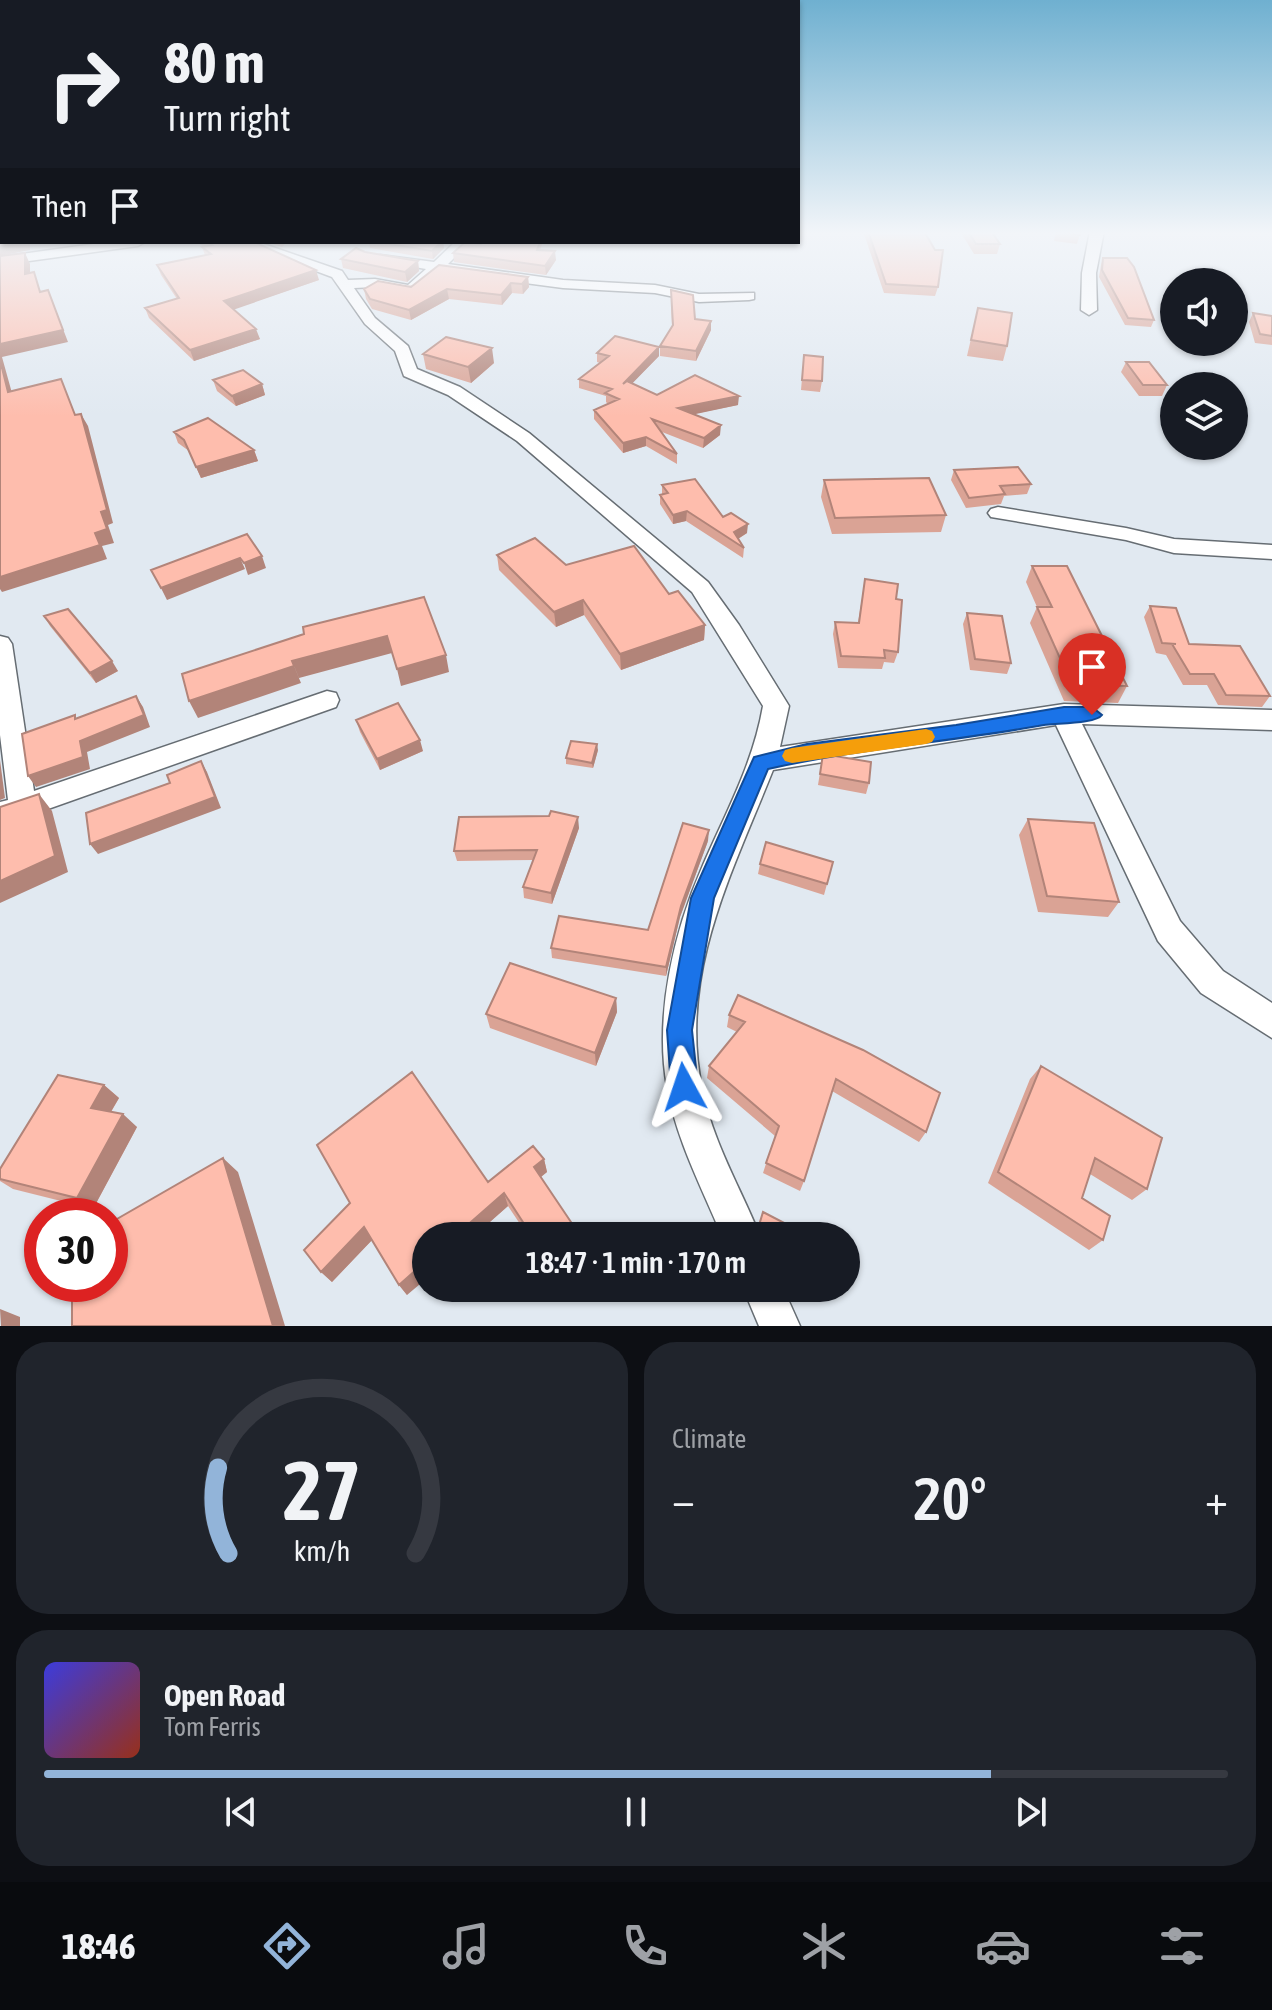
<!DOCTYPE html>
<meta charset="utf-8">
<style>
:root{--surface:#171b24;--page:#20242c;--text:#f1f3f6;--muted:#9ea1a6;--line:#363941;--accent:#92b4d9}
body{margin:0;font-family:"Asap Condensed",sans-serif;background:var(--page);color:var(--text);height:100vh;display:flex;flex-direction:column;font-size:30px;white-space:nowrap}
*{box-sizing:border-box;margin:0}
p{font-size:26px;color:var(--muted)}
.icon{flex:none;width:44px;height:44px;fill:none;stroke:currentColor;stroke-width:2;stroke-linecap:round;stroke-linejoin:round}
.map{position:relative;height:1326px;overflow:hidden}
.sheet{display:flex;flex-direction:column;gap:16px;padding:16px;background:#0d0f14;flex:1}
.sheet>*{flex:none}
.guide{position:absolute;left:0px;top:0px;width:800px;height:244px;box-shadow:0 2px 6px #0004;background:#171b24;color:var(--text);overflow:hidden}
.tools{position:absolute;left:1160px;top:268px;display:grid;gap:16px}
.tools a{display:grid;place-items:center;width:88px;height:88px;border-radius:50%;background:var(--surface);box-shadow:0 2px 6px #0004;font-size:40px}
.speed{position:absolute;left:24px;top:1198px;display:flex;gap:16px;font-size:40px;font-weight:700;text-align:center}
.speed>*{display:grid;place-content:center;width:104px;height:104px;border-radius:50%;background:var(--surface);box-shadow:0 2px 6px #0004;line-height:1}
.speed .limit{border:12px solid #d22;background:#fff;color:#111}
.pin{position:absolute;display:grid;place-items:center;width:68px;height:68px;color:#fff;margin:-82px -34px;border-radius:50% 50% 50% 0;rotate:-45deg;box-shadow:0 0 8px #0007}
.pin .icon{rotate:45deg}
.me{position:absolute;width:88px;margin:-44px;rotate:355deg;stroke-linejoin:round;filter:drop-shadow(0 0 6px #0008)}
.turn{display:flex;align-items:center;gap:28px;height:168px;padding:0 32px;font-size:36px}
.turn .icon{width:104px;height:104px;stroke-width:2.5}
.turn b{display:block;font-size:56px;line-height:68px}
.then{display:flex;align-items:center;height:76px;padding:0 32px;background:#0003;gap:16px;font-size:30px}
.big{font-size:60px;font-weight:600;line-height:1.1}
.sheet .tile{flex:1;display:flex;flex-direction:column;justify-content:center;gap:12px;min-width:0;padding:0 28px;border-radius:32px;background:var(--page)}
.sheet .dial{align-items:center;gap:0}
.dial svg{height:208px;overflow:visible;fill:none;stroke:var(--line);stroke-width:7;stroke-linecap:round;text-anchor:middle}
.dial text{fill:var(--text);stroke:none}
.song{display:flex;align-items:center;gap:24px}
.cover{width:96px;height:96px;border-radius:12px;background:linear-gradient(135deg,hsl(240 70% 55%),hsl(10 70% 35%))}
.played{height:8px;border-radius:4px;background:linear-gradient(90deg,var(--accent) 80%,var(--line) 80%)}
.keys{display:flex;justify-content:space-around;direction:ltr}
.heat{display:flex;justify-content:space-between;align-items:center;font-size:44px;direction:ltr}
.sheet .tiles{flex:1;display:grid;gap:16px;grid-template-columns:1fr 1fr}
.tile:last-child{grid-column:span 2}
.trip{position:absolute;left:412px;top:1222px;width:448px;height:80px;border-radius:40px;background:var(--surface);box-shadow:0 2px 6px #0004;font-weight:600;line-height:80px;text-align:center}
.tabs{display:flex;height:128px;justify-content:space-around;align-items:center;background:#090b0e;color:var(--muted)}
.tabs .icon{width:56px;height:56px}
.tabs .selected{color:var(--accent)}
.tabs b{font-size:36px;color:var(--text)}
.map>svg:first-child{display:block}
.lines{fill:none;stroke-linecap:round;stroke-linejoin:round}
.minor-casing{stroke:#666d73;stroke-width:3}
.minor{fill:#fff;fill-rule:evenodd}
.wall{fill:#daa395}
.shaded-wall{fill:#b28479}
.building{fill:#febdad;stroke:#b28479;stroke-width:2}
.route{fill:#1a73e8;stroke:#114b97;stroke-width:2}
.slow{fill:#f59e0b}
</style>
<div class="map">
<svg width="1272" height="1326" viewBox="0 0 1272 1326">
<rect width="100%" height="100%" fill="#e1e9f1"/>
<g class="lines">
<defs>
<path id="minor" d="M1090,231H1104L1096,273L1097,310L1089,315L1081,310L1082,273Z
M108,242H145L138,246L0,265V257Z
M238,242H258L342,271L348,280L375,279L408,285L426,269L380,261V255L434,262L455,242H470L448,264L563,280L655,285L699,294L754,293V299L749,300L699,302L655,293L563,288L440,272L411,294L375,287L354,288L375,318L408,346L417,369L460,387L529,433L708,582L739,625L789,706L780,747L1064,704L1272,710V730L1082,724L1180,921L1223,971L1272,1003V1038L1201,993L1158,941L1056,725L773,770C733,871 678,974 702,1088C712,1140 740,1187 760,1236H722C702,1188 676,1139 667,1087C654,1015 674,931 703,865C726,812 753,764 763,706L692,592L517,441L448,395L404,376L395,351L365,324L332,277Z
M998,507L1126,528L1174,539L1272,545V559L1174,553L1126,540L991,517L988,513L991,509Z
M0,636L8,638L12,644L34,791L327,691L336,693L339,700L336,707L0,826V802L8,800L0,735Z
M743,1288H783L800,1326H759Z"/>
</defs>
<use href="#minor" class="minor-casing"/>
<use href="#minor" class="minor"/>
</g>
<path class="wall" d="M822,231H853V232H822Z
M863,231H924L938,287L935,296L884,293Z
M960,231H991L1000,244L997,254H974Z
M1056,231H1081L1077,244L1054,241Z
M197,242H254L319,280L233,309L260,339L194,361L149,318L145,308L177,299L161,275L157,265L205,255L202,247H204Z
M267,242H287L282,247Z
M369,242H443L444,248L433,259L370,248Z
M543,242L540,250L556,260L546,275L454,262L453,253Z
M365,252L418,261L419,271L407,282L343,268L341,259Z
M1103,258L1154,320L1151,327L1125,325L1099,277L1101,265Z
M528,277L529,287L523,294L512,293L502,305L449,299L411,320L372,309L366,299L364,289Z
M671,299L695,319L711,330L696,361L660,356V346L672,326Z
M978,308L1007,346L1003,361L967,356Z
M1253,313L1272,316V345L1255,343L1249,322Z
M597,353L659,356L632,383L657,395L738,405L693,414L720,435L703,448L662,432L677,454V464L646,446L623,453L594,419V410L608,404L606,402V396L579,388V379L600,363L597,362Z
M423,354L494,363L471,383L426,369Z
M804,355L822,381L820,392L801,390Z
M1126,362L1167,385L1162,396H1139L1121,372Z
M213,380L262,384L265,395L236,406L217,391Z
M174,432L254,450L258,461L201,478L189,451L178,443Z
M954,470L1031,484L1027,494L1004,496L1001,504L966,508L951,480Z
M824,480L946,515L941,532L832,534L821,497Z
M662,485L723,517L747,533L738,539L744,548L743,558L686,521L673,524L660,504V495L662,494Z
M497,555L566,565L669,594L705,625L704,640L621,670L584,615L556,627L499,570Z
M1032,566L1127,686L1118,703L1064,701L1030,623L1037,607L1026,582Z
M865,579L896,599L898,652L894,663L884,662L882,669L838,668L833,634L835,622L858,623Z
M1150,606L1189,644L1270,696L1262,707L1218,705L1207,685H1183L1166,655L1156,653L1144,617Z
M967,613L1011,663L1007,674L970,670L963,624Z
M44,616L118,671L96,683L50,626Z
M356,720L423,751L380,770L360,732Z
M598,750L593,768L566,764V758Z
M823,754L869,783L866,794L818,785Z
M1028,819L1119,902L1108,917L1038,912L1019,835Z
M579,828L552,904L524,898L523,887L533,860L457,861L454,851Z
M708,841L680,917L666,976L552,958L551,948L648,930Z
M833,862L824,895L758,874L760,864Z
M738,995L926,1132L919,1142L832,1091L804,1181L800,1191L763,1173L775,1136L707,1078L709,1066L737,1032L727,1027L729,1015Z
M616,998L617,1012L596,1066L490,1028L486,1014Z
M1041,1066L1147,1189L1132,1200L1090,1174L1082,1198L1103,1240L1089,1250L988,1183L1030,1079Z
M104,1085L119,1098L111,1112L137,1127L93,1209L13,1189L0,1181V1169Z
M544,1159L547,1172L541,1177L575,1236H528L508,1206L474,1236H426L407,1295L399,1285L372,1240L332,1282L321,1272L304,1250L488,1182Z"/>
<path class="shaded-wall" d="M9,242H30V250L0,256V244Z
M441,242H443L444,248L433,259L432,251Z
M555,251L556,260L546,275L545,266Z
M25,253L30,264V285L25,274Z
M418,261L419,271L407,282L405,272Z
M316,270L319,280L227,312L224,301Z
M528,277L529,287L523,294L522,284Z
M511,283L512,293L502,305L501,295Z
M447,289L449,299L411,320L409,310Z
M48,290L68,342L2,357L15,404L8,392L0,360V344Z
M711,321V330L696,361V351Z
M256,329L260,339L194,361L190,350Z
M659,347V356L623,393V384Z
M492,348L494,363L471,383L468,367Z
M262,384L265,395L236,406L232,396Z
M739,396L738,405L677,418L678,408Z
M81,414L88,426L113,523L108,525L114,543L102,546L107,559L2,592L0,589V577L95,533L101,512Z
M721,425L720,435L703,448L704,438Z
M646,437V446L623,453V443Z
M254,450L258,461L201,478L196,467Z
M687,511L686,521L673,524V515Z
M748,524L747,533L733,542L734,532Z
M262,556L266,568L248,575L244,563Z
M240,558L245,569L167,600L161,588Z
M583,600L584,615L556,627L554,612Z
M705,625L704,640L621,670L620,654Z
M387,636L392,653L299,678L292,661Z
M446,655L449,672L401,686L397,669Z
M112,661L118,671L96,683L90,673Z
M294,666L301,683L198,718L189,701Z
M136,696L143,707L150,727L87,752L90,769L36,787L28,776L80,741Z
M420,740L423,751L380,770L377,759Z
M597,744L598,750L593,768L592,763Z
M0,760L5,798L0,800Z
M201,761L207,772L221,808L98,854L90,844Z
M39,794L52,811L68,872L0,903V881Z
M578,817L579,828L552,904L551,893Z
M709,830L708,841L680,917L666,976V967L681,906Z
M616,998L617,1012L596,1066L595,1053Z
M104,1085L119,1098L106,1120L91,1108Z
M123,1114L137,1127L93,1209L77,1198Z
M223,1158L238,1172L285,1326H273Z
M544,1159L547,1172L537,1180L534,1167Z
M504,1193L508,1206L474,1236H455Z
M573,1225L575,1236H561Z
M364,1227L374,1238L332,1282L321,1272Z
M426,1261V1279L407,1295L399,1285Z
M0,1309L20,1317V1326H1Z"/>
<path class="building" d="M0,231H2V242H9L0,244Z
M868,231H924L935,250H943L938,287L886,284Z
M968,231H991L1000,244H976Z
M1057,231H1081L1080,235Z
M208,242H254L316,270L224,301L256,329L190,350L145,308L179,298L157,265L211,254L202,247L212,245Z
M377,242H441L432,251Z
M465,242L481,244L482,242H540L537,250L555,251L545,266L453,253Z
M356,248L365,252L418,261L405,272L341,259Z
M25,253V274L34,272L40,292L48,290L63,330L0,344V256Z
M1103,258H1127L1134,267L1154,320L1128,318L1102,270Z
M439,265L528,277L522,284L511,283L501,295L447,289L409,310L370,299L364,289L378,281L411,287Z
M671,290L693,295L695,319L711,321L696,351L660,346L673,325Z
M978,308L1012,313L1007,346L971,340Z
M1253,313L1272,316V336L1260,334Z
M615,336L659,347L623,384L627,381L657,395L695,375L739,396L678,408L721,425L704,438L652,419L677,454L646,437L623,443L594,410L619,399L605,393L612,389L579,379L609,356L597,353Z
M446,337L492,348L468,367L423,354Z
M804,355L823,357L822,381L802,380Z
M0,360L8,392L61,379L75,415L81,414L107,510L101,512L107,529L95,533L100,545L0,577Z
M1126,362H1149L1167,385H1143Z
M243,370L262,384L232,396L213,380Z
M208,418L254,450L196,467L184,440L174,432Z
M1018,467L1031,484L1000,486L1005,494L969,498L954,470Z
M929,478L946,515L835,518L824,480Z
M695,479L723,517L731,513L748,524L734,532L744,548L687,511L673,515L660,495L668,493L662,485Z
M247,534L262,556L244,563L240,558L161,588L151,570Z
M535,538L566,565L634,546L669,594L678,591L705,625L620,654L583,600L554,612L497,555Z
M1032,566H1067L1127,686L1072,685L1037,607H1052Z
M865,579L898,584L896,599L902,600L898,652L884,650L885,658L841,656L835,622L859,623Z
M424,597L446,655L397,669L387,636L292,661L294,666L189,701L182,674L304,634L303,627Z
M1150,606L1176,608L1189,644L1240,646L1270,696L1226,695L1214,674H1190L1172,644H1176L1162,643Z
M68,609L112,661L90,673L44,616Z
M967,613L1002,616L1011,663L975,659Z
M136,696L144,715L80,741L83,757L28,776L22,734L75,715V719Z
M398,703L420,740L377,759L356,720Z
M571,741L597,744L592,763L566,758Z
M823,754L871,762L869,783L820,774Z
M201,761L215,797L90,844L86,813L170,783L167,775Z
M39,794L55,856L0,881V807Z
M551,811L578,817L551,893L523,887L537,850L454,851L459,817L549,816Z
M1028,819L1094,823L1119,902L1047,896Z
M683,823L709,830L681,906L666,967L551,948L559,916L648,930Z
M766,842L833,862L827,884L760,864Z
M510,963L616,998L595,1053L486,1014Z
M738,995L863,1050L940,1093L926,1132L836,1079L804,1181L766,1163L779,1126L709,1066L745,1022L729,1015Z
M1041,1066L1162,1138L1147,1189L1095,1158L1082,1198L1110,1216L1103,1240L998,1172Z
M412,1072L488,1182L533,1146L544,1159L534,1167L573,1225L561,1236H532L504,1193L455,1236H426V1261L399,1285L364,1227L321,1272L304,1250L350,1203L317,1145Z
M58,1075L104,1085L91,1108L123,1114L77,1198L0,1179V1169Z
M223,1158L273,1326H72V1284H110V1259L111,1258L110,1223Z
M763,1212L794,1228L792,1236H755L764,1233L760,1222Z"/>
<linearGradient id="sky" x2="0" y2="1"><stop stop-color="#6fb0d0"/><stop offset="0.56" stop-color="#f2f5f9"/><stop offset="1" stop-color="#f2f5f9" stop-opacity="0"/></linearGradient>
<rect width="1272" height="416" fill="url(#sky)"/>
<path class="route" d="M1064,707H1092L1102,715C1096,724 1052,723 1038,726C948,742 857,749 768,769L714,898L692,1030L698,1087L694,1097L684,1101L675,1097L671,1087L667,1030L691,898L754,757L807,744L956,725Z"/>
<path class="slow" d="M926,729L932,731L935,737L932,742L926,744L792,763L785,761L782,756L785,750L792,748Z"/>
</svg>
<div class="tools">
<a><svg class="icon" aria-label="sound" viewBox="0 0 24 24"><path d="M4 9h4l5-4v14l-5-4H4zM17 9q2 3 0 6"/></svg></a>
<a><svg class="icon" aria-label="layers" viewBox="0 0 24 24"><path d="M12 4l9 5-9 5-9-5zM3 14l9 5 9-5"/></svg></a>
</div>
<div class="speed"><div class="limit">30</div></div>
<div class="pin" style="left:1092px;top:715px;background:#d93025"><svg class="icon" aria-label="arrive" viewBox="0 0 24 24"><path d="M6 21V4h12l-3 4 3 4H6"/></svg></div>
<svg class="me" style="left:684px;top:1087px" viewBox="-20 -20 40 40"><path d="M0-17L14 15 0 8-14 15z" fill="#1a73e8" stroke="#fff" stroke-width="4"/></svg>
<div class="trip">18:47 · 1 min · 170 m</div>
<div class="guide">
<div class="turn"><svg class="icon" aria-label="right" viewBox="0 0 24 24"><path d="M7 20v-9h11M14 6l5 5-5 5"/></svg><div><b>80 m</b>Turn right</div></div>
<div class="then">Then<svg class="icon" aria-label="arrive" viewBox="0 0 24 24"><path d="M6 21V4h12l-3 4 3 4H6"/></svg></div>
</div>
</div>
<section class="sheet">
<div class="tiles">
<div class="tile dial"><svg viewBox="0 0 100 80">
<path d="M14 69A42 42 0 1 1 86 69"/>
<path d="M14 69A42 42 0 0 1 10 36" stroke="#92b4d9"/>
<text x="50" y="56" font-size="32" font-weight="700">27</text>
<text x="50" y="72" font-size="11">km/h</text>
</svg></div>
<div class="tile"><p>Climate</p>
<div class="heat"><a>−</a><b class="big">20°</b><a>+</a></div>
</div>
<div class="tile">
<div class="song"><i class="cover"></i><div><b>Open Road</b><p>Tom Ferris</p></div></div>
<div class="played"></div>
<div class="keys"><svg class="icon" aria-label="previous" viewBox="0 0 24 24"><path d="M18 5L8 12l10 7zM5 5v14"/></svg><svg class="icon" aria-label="pause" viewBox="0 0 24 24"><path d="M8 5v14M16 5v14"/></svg><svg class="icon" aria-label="next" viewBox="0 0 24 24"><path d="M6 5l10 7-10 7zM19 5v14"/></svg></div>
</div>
</div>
</section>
<nav class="tabs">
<b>18:46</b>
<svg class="icon selected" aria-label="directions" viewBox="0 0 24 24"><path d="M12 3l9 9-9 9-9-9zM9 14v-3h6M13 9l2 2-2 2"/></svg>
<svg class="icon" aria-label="music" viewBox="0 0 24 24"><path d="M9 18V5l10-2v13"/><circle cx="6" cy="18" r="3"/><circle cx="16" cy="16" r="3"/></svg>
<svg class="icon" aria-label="phone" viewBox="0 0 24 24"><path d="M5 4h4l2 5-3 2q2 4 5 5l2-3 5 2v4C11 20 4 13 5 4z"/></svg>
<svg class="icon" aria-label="climate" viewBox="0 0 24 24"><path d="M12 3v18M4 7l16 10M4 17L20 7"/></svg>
<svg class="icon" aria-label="car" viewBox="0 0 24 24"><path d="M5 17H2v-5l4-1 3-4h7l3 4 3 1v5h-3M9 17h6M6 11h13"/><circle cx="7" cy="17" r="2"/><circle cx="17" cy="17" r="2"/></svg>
<svg class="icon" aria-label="filters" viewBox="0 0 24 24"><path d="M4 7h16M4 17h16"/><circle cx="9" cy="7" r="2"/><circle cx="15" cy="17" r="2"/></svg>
</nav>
